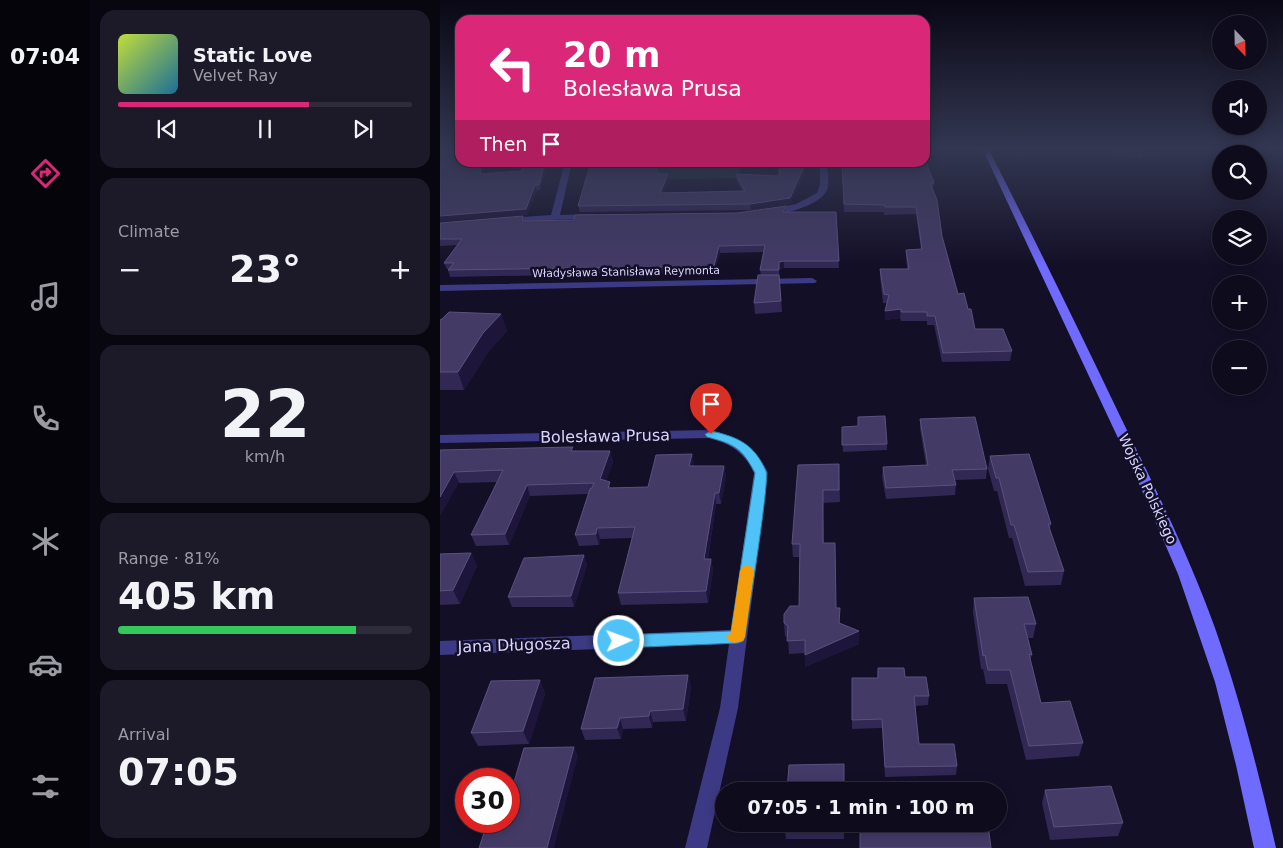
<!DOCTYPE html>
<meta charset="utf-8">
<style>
:root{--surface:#0e0b1c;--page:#1c1929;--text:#f1f3f6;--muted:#9b9ba3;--line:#2e2b3b;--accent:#db2777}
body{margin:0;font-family:"DejaVu Sans",sans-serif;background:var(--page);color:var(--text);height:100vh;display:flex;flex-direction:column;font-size:19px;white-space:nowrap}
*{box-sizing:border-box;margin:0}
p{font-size:16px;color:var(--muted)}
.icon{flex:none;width:28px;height:28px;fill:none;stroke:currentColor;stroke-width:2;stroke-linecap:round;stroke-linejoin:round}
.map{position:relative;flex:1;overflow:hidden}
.sheet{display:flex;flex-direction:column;gap:10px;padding:10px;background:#08060f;width:350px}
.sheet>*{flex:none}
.top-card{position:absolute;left:15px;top:15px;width:475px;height:152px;border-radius:15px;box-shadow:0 2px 12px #0003,0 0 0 1px var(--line);background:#db2777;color:#fff;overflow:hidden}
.needle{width:32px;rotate:158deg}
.controls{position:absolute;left:772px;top:15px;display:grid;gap:10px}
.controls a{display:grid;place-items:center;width:55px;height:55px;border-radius:50%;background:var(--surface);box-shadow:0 2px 12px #0003,0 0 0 1px var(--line);font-size:25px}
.speed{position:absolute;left:15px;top:768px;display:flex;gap:10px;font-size:25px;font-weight:700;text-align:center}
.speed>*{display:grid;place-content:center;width:65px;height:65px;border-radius:50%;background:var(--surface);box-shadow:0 2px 12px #0003,0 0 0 1px var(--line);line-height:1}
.speed .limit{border:8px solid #d22;background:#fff;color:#111}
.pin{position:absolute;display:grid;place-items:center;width:42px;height:42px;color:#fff;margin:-51px -21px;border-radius:50% 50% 50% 0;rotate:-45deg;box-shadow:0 0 5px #0007}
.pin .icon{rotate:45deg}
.me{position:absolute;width:55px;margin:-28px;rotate:88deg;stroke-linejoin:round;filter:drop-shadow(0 0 4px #0008)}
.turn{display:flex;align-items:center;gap:18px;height:105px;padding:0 25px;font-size:22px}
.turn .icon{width:65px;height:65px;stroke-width:2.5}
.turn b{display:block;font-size:35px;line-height:42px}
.then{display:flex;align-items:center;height:48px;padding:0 25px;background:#0003;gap:10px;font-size:19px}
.big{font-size:38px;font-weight:700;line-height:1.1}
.sheet .widget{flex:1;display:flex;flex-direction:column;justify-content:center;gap:8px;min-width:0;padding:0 18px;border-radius:15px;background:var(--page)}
.sheet .dial{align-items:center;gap:0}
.dial b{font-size:65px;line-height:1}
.song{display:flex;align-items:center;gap:15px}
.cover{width:60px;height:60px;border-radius:8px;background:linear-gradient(135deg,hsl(70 70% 55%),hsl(200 70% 35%))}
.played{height:5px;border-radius:2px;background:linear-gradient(90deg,var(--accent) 65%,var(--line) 65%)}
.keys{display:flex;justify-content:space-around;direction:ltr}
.heat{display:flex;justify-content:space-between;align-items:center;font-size:28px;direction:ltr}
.charge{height:8px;border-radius:4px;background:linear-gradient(90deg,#34c759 81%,var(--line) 0)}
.trip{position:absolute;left:275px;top:782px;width:292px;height:50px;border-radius:25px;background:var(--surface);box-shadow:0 2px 12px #0003,0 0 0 1px var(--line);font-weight:700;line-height:50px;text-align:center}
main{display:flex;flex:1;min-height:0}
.dock{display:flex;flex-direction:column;width:90px;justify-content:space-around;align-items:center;background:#06040b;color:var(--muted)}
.dock .icon{width:35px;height:35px}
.dock .active{color:var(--accent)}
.dock b{font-size:22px;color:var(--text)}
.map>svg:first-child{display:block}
.green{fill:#12302f}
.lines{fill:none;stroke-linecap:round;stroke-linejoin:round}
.minor{fill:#3d3a85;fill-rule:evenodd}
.secondary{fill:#6f6bff;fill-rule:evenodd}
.wall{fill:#312854}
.shaded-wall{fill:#1d163a}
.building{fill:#433a66;stroke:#5a527e}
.route{fill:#4fc3f7;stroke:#337fa1}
.slow{fill:#f59e0b}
.labels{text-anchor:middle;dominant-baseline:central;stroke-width:5;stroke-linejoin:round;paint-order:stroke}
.far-street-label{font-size:11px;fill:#d9d4ff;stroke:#130f26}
.street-label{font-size:14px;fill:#d9d4ff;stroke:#130f26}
.near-street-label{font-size:16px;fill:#d9d4ff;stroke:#130f26}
</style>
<main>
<nav class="dock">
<b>07:04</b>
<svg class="icon active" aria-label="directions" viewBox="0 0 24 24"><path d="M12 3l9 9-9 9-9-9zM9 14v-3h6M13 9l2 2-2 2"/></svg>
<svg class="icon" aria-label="music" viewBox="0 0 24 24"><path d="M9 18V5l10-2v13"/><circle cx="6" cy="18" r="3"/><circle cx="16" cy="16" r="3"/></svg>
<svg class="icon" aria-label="phone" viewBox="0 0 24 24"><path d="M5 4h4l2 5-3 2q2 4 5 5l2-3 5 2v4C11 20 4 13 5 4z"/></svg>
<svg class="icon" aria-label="climate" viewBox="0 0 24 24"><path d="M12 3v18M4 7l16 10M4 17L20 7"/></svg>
<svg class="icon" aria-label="car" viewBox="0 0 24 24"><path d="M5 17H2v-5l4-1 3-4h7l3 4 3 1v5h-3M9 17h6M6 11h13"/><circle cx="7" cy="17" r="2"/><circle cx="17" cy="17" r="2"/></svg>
<svg class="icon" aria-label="filters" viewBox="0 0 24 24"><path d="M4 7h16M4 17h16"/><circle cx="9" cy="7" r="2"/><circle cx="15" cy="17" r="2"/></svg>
</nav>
<section class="sheet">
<div class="widget">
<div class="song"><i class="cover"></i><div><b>Static Love</b><p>Velvet Ray</p></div></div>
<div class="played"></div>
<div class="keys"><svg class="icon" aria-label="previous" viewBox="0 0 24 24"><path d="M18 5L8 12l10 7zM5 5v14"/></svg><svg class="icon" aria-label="pause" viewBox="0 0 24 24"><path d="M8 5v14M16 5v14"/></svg><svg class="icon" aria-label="next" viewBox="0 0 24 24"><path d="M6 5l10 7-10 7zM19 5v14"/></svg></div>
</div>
<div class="widget"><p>Climate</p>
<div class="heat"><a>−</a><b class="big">23°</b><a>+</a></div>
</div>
<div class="widget dial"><b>22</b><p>km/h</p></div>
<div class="widget"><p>Range · 81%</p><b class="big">405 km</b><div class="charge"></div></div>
<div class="widget"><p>Arrival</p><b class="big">07:05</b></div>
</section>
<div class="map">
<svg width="843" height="848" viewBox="0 0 843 848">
<rect width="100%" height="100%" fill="#130f26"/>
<path class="green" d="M211,163H302L299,178L210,180Z"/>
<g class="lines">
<path class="minor" d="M125,162H132L120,215L152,214H155V218L64,222V218H67L111,215Z
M380,162H387C387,171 390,182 387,190C380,206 341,216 326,214V210L356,204L377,193L380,184Z
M372,278L377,281L375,283L0,291V285Z
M271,430C298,437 315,448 328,473L298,708L267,848H245L280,708L289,644L0,655V641L291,630L314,473C305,453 291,444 270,438L0,443V435Z"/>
<path class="secondary" d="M542,148H548C594,238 638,328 681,418C715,487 749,556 775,628C800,699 819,774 836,848H814L796,765L775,682L738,574L693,470Z"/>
</g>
<path class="wall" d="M674,148H716L715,151L701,159L673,153Z
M20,162H45L43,174L81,171L108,162L100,190H97L87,215Z
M402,162L494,183L493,190L502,236L518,294L528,309L535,329L572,351L570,361L502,362L494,325H487V321H461L460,318L445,320V311L447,303H443L440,277V269H467L466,258V250L481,249L476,214L444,215V212H404Z
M365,170L350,204L311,210L140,212L138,206L218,174H228L229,180L223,193L303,192L296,179V174L339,176Z
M346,206V212H396L399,268H344L339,269L342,312L315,314L314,303L321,275L320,270L324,252L280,253L275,272L10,277L8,270L9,269H7L4,263L17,245L0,246V223L83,216L84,221L134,220L297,213Z
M61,314L67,331L49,351L24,390H0V320Z
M480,419L547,469L546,479L515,480L516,485L515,495L446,499L442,477L443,467L486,465L480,429Z
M402,427L447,444V450L403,452Z
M0,450L170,451L173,462L166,481L171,488L208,487L252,454L254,466H284L286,477L281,504H276L268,559H271L273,570L268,603L181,605L178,593L192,538L160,539L159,545L139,546L135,535L148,494L90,496L69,545L36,546L31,535L58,482L19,483Z
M550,456L611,524L610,529L624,571L621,585L585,586L572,538H569L557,491H554L548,469Z
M399,464L400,502L383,503L384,543L396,608L400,623L419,631V644L365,667V653L349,654L348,638L345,636L344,623L359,606L360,557H353L352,544L358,465Z
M31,553L37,566L20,604L0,605V554Z
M144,555L147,565L134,607H72L68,597Z
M534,598L596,624L593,638H588L592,655L590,660L601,703L643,743L639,756L586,760L567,684H546L543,669H541L533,612Z
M438,668L465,677L489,696L488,705L475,706L479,744L517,766L516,775L445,777L442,728L412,729V678H437Z
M248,675L251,687L246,721L213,722L212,728L183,729L181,739L145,740L141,729Z
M100,680L105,694L89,744L38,746L31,733Z
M605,790L683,823L678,836L610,840L602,803Z
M344,824H404V839H346Z"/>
<path class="shaded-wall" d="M704,148H716L715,151L701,159Z
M42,162H45L42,180L40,174Z
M105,162H108L100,190L99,185Z
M365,164V170L350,204L311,210L310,204Z
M228,174L229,180L221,199L220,193Z
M95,185L97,190L87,215L0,222V216Z
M279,246L280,253L275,272L274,266Z
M344,261V268L339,269V262Z
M461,309L460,318L445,320V311Z
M61,314L67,331L49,351L24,390L18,372L43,333Z
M170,451L173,462L163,490L160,479Z
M252,454L254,465L251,477L249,466Z
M284,466L286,477L281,504L279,493Z
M14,472L19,483L0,516V497Z
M87,485L90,496L69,545L65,534Z
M275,493L276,504L266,570L264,559Z
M157,528L160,539L159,545L156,534Z
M31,553L37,566L20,604L13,590Z
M144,555L147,565L134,607L131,596Z
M271,559L273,570L268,603L266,591Z
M419,631V644L365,667V655Z
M248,675L251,687L246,721L243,709Z
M100,680L105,694L89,744L83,731Z
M210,711L213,722L212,728L209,716Z
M180,718L183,729L181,739L177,728Z
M134,747L138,756L114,848H107Z"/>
<path class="building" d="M0,148H20V162H42L40,174L81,171L84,162H105L99,185H95L86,209L0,216Z
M485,159L494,183H490L497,200L502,236L518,294L524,293L528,309H531L535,329H563L572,351L503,353L495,316H487V312H461V309L445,311L449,295L444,294L440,269H469L466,250L482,249L476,207H445L444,205L404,204L402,162H485Z
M151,162H215L218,174H228L220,193L305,191L296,174L339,176V162H364L365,164L350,198L310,204L138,206Z
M346,206L343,212H396L399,261H344L339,262V270H320L325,245L279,246L274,266L8,270L14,263H4L22,239H0V223L83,216L82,221L134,220L135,215L297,213Z
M318,275H339L341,301L314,303Z
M9,312L61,314L43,333L18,372H0V320L2,319Z
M445,416L447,444L402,445V427L418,426V417Z
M535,417L547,469L512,470L516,485L446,488L443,467L488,465L480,419Z
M133,447L131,451H170L160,479L170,482L168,488L208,487L216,455L252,454L249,466H284L279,493H275L264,559H271L266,591L178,593L195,527L157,528L156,534L135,535L150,489L152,488L154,483L87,485L65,534L31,535L63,470L14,472L0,497V450Z
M589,454L611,524H608L624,571L588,572L574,525H571L559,478H556L550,456Z
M399,464V490H383V543H395L396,608H400L399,623L419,631L365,655V640L347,641L348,626L344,623V614L350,606H359L360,544H352L358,465Z
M31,553L13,590L0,591V554Z
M144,555L131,596L68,597L84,558Z
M588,597L596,624H584L592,655L589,654L601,703L630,701L643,743L589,746L570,670H548L545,655L543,656L534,598Z
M438,668H464L465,677H486L489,696H474L479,744H514L517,766L445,767L442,719L412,720V678H438Z
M248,675L243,709L210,711L209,716L180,718L177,728L141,729L155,678Z
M100,680L83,731L31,733L51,681Z
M134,747L107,848H39L48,821H69V789H72L84,748Z
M404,764V791H347L349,765Z
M671,786L683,823L614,827L605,790Z
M344,824H404V826H344Z
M420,824H488V825L548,824L551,848H420Z"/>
<linearGradient id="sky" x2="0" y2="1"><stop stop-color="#0a0815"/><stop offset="0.56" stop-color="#333752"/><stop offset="1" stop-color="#333752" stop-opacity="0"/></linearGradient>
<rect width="843" height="266" fill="url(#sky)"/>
<path class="route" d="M271,431C298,437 314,444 326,471C330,480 308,615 305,637L303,641L298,643L179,648L173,646L171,641L173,637L179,635L291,631L315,473C302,448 294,444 267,437L265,434Z"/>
<path class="slow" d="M307,565L312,567L314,571L305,637L303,641L294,643L289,641L286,637L291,632L300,571L302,567Z"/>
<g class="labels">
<g class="far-street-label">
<text transform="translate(186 272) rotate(-1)">Władysława Stanisława Reymonta</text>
</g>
<g class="street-label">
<text transform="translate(708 489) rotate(65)">Wojska Polskiego</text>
</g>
<g class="near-street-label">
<text transform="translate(165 436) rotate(-1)">Bolesława Prusa</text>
<text transform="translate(74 645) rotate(-2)">Jana Długosza</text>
</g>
</g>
</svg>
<div class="controls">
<a><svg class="needle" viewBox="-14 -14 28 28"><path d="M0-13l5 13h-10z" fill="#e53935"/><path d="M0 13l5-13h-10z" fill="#9b9ba3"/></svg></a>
<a><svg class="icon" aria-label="sound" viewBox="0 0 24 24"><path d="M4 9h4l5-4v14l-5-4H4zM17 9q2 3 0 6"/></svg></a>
<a><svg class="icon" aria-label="search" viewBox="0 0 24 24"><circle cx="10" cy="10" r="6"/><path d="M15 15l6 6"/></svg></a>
<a><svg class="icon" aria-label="layers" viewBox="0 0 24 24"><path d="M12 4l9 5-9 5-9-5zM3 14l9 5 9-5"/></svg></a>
<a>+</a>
<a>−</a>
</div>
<div class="speed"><div class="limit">30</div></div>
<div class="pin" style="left:271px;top:434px;background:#d93025"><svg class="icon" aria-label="arrive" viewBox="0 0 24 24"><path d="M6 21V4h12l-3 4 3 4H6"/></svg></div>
<svg class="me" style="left:179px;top:641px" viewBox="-20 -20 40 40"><circle r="17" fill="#4fc3f7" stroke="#fff" stroke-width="3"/><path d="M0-11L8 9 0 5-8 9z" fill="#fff"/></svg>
<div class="trip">07:05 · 1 min · 100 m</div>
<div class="top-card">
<div class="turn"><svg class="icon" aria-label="left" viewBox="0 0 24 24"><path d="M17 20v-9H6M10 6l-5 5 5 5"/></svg><div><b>20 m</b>Bolesława Prusa</div></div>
<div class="then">Then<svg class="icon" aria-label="arrive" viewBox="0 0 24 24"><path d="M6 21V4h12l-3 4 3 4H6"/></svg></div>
</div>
</div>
</main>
